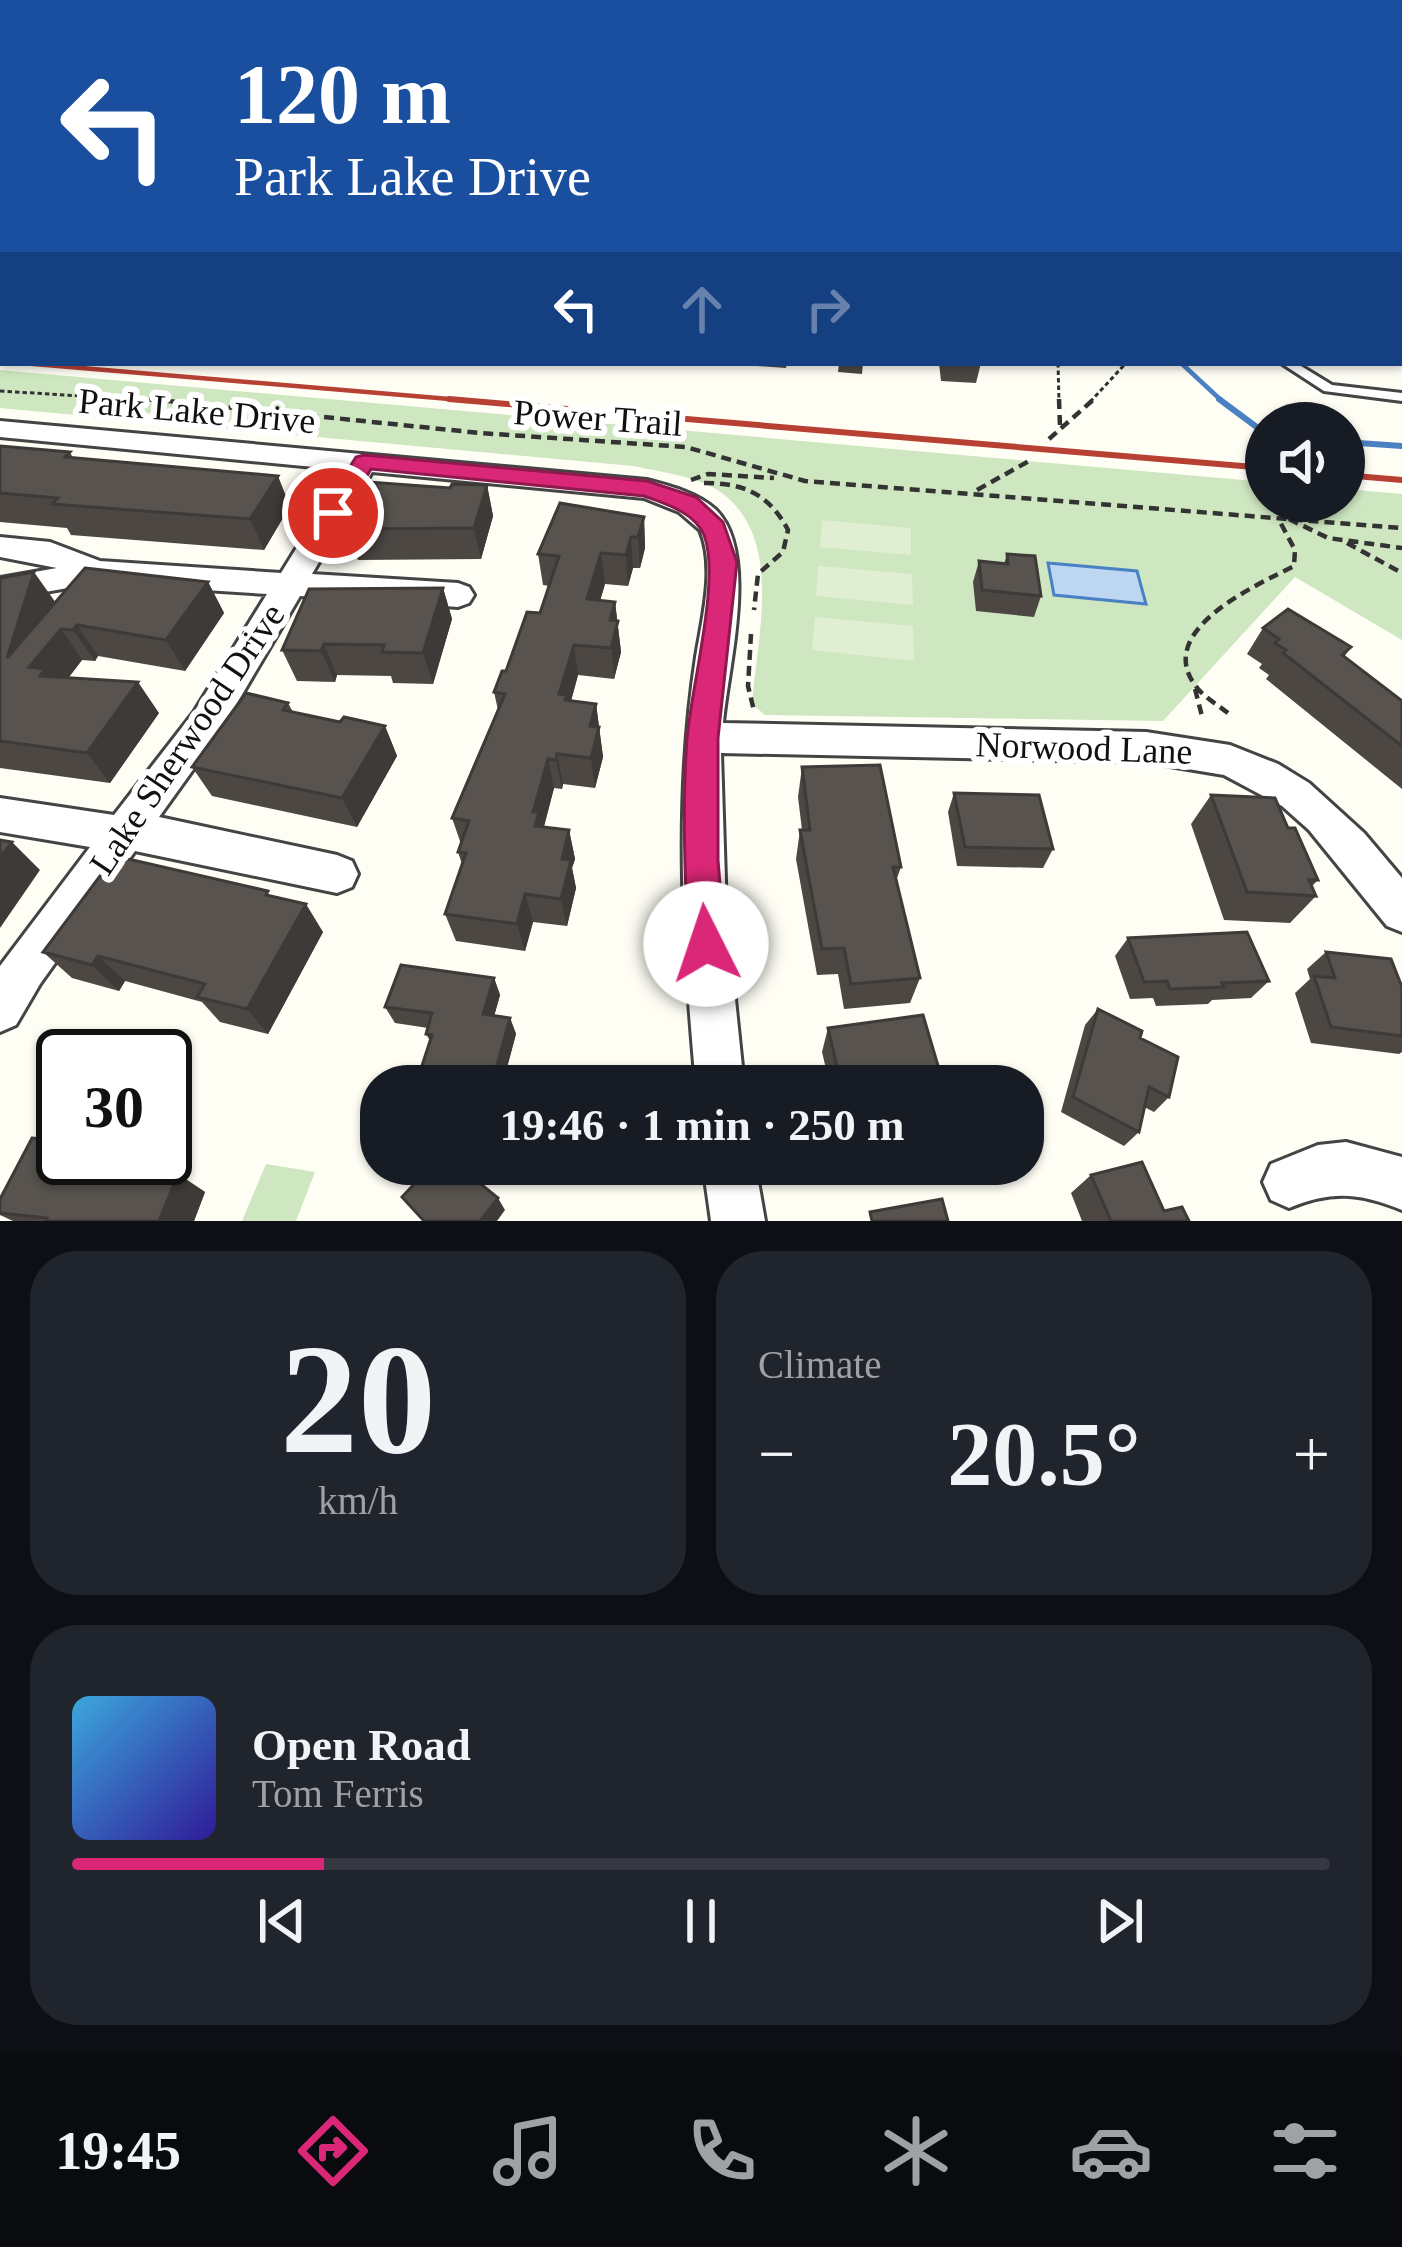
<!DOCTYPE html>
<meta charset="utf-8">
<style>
:root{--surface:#171b24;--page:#20242c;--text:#f1f3f6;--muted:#9ea1a6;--line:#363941;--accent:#db2777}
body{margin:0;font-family:"Times New Roman",serif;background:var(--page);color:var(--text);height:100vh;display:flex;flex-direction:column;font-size:45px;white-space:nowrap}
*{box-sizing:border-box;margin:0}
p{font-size:39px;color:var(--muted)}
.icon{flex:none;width:66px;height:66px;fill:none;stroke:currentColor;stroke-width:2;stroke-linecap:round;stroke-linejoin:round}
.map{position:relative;height:1221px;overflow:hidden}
.sheet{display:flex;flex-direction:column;gap:30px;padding:30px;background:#0d0f14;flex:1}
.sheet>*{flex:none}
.hud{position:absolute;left:0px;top:0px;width:1404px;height:366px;box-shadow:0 3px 9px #0004;background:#1a4fa0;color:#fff;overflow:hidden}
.tools{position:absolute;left:1245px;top:402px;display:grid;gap:24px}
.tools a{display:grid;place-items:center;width:120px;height:120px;border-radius:50%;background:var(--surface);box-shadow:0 3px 9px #0004;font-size:60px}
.speed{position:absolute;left:36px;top:1029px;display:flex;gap:24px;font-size:60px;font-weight:700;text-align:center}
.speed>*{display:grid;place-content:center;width:156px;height:156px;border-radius:50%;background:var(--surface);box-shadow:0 3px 9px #0004;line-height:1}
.speed .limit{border:6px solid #111;border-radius:18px;background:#fff;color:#111}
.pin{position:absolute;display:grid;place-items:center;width:102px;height:102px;color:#fff;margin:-51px;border:6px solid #fff;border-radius:50%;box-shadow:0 3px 12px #0007}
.me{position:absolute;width:132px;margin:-66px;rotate:356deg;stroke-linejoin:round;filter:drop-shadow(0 0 9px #0008)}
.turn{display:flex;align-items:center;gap:42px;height:252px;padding:0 36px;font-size:54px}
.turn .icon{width:156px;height:156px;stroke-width:2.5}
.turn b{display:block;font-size:84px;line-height:102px}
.lanes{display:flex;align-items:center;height:114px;padding:0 36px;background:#0003;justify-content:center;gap:60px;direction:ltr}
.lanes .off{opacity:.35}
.big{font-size:90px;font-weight:700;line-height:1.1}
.sheet .card{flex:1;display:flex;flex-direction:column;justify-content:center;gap:18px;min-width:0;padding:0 42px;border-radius:48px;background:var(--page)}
.sheet .dial{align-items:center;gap:0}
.dial b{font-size:156px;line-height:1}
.song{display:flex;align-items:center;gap:36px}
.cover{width:144px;height:144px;border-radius:18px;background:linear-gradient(135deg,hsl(200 70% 55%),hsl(250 70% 35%))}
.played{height:12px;border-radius:6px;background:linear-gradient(90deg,var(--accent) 20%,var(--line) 20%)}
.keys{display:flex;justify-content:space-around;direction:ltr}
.heat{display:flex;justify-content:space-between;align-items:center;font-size:66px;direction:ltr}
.sheet .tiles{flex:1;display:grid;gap:30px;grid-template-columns:1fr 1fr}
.card:last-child{grid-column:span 2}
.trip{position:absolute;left:360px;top:1065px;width:684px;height:120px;border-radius:48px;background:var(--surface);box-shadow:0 3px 9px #0004;font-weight:700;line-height:120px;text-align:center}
.tabs{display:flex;height:192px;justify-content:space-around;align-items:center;background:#090b0e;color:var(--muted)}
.tabs .icon{width:84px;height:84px}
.tabs .active{color:var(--accent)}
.tabs b{font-size:54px;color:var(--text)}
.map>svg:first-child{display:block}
.green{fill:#cee7c0}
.pitch{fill:#e0efd1}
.water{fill:#bdd6f2;stroke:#4a81c3;stroke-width:3}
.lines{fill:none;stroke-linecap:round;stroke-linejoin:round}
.stream-far2{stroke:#4a81c3;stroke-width:3}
.stream-far1{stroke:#4a81c3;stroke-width:4.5}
.stream{stroke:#4a81c3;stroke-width:6}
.service-casing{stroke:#444;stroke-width:6}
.minor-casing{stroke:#444;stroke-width:6}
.primary-casing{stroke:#222;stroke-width:6}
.path-far1{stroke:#333;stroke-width:3;stroke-dasharray:4.5 3;stroke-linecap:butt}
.path{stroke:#333;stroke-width:4.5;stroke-dasharray:10 6;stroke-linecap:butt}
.service{fill:#fff;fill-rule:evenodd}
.minor{fill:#fff;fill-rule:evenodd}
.primary{fill:#ede276;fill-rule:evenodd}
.rail-far1{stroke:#b74033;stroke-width:4.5}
.rail{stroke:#b74033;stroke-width:6}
.wall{fill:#4c4743}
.shaded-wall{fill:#3e3a37}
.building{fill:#58534e;stroke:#3e3a37;stroke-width:3}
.route{fill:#db2777;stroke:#8e194d;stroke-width:3}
.labels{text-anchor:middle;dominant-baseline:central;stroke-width:12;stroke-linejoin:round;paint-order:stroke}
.street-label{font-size:36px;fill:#111;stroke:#fff}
</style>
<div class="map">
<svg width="1402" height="1221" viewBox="0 0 1402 1221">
<rect width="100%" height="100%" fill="#fefef5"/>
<path class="green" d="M0,370L1266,482V501H1344V489L1402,494V640L1295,577L1163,721L765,715L752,704C757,636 784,540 722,493C699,476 660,472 633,466L0,408Z
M266,1164L315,1172L296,1221H242Z"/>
<path class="pitch" d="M822,520L911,528V555L820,547Z
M818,566L912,574L913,605L816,596Z
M815,617L913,626L914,661L812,650Z"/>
<path class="water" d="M1048,563L1137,571L1146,604L1054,595Z"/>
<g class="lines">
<path class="stream-far2" d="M786,0L791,3"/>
<path class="stream-far1" d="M1181,363L1223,402"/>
<path class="stream" d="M1219,399L1266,434
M1344,442L1402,446"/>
<defs>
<path id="service" d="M325,0H331L330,3H324Z
M1167,0H1174L1176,3H1169Z
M1195,0H1201L1203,3H1197Z
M1350,0H1356L1357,3H1351Z
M1401,146H1402V152H1401Z
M1401,158L1402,159V165L1401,164Z
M1281,363H1296L1332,385L1402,393V401L1324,391Z"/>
<path id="minor" d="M1401,59H1402V67H1401Z
M1401,238H1402V250H1401Z
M0,421L647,480C670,486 698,493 716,510C759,553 728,667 723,723L1146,732L1230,745L1278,764L1309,783L1364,833L1402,878V932L1387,926L1309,830L1282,806L1224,775L1146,762L721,753L726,912L744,1086H696C683,942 674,800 696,657C702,619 716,567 700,530L679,512L644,498L372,472L312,574L458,583L469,587L474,595L469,603L458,607L300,596L220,732L159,817L337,855L352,861L358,874L352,887L337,893L135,851L40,984L16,1025L0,1032V966L90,847L0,832V798L114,815L194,712L267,594L96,583L0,600V578L57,568L0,557V537L50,542L100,561L281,573L345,470L0,437Z
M1346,1142L1402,1157V1210C1360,1193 1332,1190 1289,1208L1271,1200L1263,1182L1271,1164L1318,1145Z
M703,1164H755L765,1221H711Z"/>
<path id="primary" d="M0,8H3V20H0Z"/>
</defs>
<use href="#service" class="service-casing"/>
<use href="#minor" class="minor-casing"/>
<use href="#primary" class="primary-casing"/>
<path class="path-far1" d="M55,0L81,3
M118,3L124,0
M1058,363L1059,402
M0,391L179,402
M1090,402L1126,363"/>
<path class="path" d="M149,399L480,433L686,447L805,481L1402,528
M1059,399L1060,426
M1049,439L1094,399
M691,480L708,474L774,478
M704,483C744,483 769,494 788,530L783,552L758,574L754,610
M977,490L1029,461
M1289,519L1328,538L1402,548
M1347,543L1402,573
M751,634L748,686L754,711
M1195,689L1203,720
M1228,713C1219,706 1206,698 1198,689C1150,632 1255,586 1294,566L1295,550L1278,518"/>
<use href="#service" class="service"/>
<use href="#minor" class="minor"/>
<use href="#primary" class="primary"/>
<path class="rail-far1" d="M22,363L485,402"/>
<path class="rail" d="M449,399L1266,468
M1344,475L1402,480"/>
</g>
<path class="wall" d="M832,0H1039L1040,1V3H837Z
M0,28L3,29V275H0Z
M717,363H787L786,368Z
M839,363H863L862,374L838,372Z
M939,363H981L976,383L941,381Z
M981,363H1027L1026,366Z
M0,446L70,452L73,458L290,506L264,550L71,535L67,528L0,522Z
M487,485L493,516L481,559L358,560L347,529L450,488Z
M644,517L645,548L640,568H633L628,586L605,584L600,601L615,602L621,652L614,679L578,675L571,701L596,704L603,757L595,788L563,784L562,789L554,788L544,827L569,830L575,859L572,868L576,888L567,926L533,922L525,951L456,941L445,914L462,864L458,852L461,844L452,818L498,710L494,692L540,613L549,586L543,585L538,554Z
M1007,554L1041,596L1034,617L976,611L973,582L979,561L1004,564Z
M0,578L55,602L208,582L224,613L185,671L98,656L95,661L82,660L68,678L159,713L110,783L0,768Z
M443,588L452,619L433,684L393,683L391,676L337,675L335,682L297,681L282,650Z
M1263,628L1351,647L1344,657L1402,701V789L1266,679L1269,675L1259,668L1262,664L1247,654Z
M288,703L293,712L340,722L385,726L397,756L357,827L212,796L192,767Z
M802,767L901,867L896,881L920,978L910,1003L844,1009L838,974L817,975L796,859L800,830H802L798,797Z
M954,793L1053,849L1043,868L957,866L948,812Z
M1211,795L1288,828L1318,880L1312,886L1316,896L1290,923L1224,920L1191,824Z
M271,896L323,932L268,1034L220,1022L202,1002L125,981L119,991L72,978L43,952Z
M1128,938L1269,981L1251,998L1212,1000L1208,1004L1156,1006L1153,998L1130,999L1115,956Z
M1326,952L1402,987V1052L1399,1054L1311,1043L1295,993L1310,979L1307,969Z
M494,978L500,995L494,1016L510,1018L516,1034L502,1086H420L417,1081L430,1041L426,1034L428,1028L395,1023L385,1007Z
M1098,1009L1140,1038L1169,1097L1154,1112L1144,1107L1139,1132L1124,1146L1061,1112L1085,1025Z
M828,1028L944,1086H830L822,1052Z
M63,1158L133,1159L152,1171L178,1174L205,1192L194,1221H13L0,1215V1199Z
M876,1164H954L950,1170L880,1182Z
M1091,1175L1164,1211L1189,1221H1082L1071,1193Z"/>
<path class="shaded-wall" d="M278,476L290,506L264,550L250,519Z
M487,485L493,516L481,559L474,528Z
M644,517L645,548L640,568L638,537Z
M631,537L633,568L628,586L626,555Z
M601,553L605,584L591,630L587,599Z
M34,572L56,603L61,629L82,660L60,689L7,658Z
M208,582L224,613L185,671L166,640Z
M443,588L452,619L433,684L423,653Z
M615,602L621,652L614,679L610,620Z
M77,625L98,656L95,661L73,630Z
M324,644L337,675L335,682L321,651Z
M574,645L578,675L569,708L559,694Z
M138,682L159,713L110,783L87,753Z
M596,704L603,757L595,788L591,758L590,726Z
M385,726L397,756L357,827L342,798Z
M557,754L563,784L562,789L556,760Z
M548,759L554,788L543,829L542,855L533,812Z
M569,830L575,859L572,868L576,888L567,926L561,899L562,859Z
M12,842L40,870L0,928V858Z
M525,894L533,922L525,951L517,924Z
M306,904L323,932L268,1034L247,1009Z
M98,956L125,981L119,991L92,965Z
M494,978L500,995L490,1031L483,1014Z
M510,1018L516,1034L502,1086H495L493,1080Z
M133,1159L162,1178L129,1168Z
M178,1174L205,1192L194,1221H159Z
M498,1198L505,1210L497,1221H480Z"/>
<path class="building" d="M853,0H1039L1040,1L1032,3H858Z
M0,28L3,29V148H0Z
M3,159V202L0,201V161Z
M3,214V257H0V216Z
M0,446L70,452L65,457L278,476L250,519L52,504L58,498L0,493Z
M368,482L450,488L452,484L487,485L474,528L347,529Z
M560,503L644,517L638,537H631L626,555L601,553L587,599L615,602L610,620L618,621L611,648L574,645L559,694L567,695L565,700L596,704L590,726L599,727L591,758L557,754L556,760L548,759L533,812H539L535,826L569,830L562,859L571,860L561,899L525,894L517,924L445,914L466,853L458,852L469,821L452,818L505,694L494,692L502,671H506L527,612L540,613L559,556L538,554Z
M1007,554L1035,556L1041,596L982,590L979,561L1008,564Z
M85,568L208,582L166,640L77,625L73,630L61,629L29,667L45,669L40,676L138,682L87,753L0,741V578L34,572L7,658Z
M443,588L423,653L382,652L384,645L324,644L321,651L282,650L309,589Z
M1288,609L1351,647L1342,655L1402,701V746L1283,653L1286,650L1275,643L1279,639L1263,628Z
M246,693L288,703L283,710L340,722L344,717L385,726L342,798L192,767Z
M880,765L901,867H893L920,978L851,984L844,948L822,949L800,830H810L802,767Z
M954,793L1039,795L1053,849L965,847Z
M1211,795L1275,798L1288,828H1295L1318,880H1309L1316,896L1247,892Z
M0,840L12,842L0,858Z
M115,856L268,891L266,895L306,904L247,1009L197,997L205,984L98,956L92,965L43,952Z
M1247,932L1269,981L1222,983L1224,987L1170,989L1167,981L1144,982L1128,938Z
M1326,952L1391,959L1402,987V1036L1331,1027L1314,976L1335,978Z
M401,965L494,978L483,1014L510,1018L493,1080L459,1075L455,1086L417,1081L432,1035L426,1034L432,1013L385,1007Z
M1098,1009L1142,1031L1140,1038L1178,1057L1169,1097L1149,1087L1139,1132L1073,1097Z
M923,1015L944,1086H871L869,1080L841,1084L828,1028Z
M32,1138L63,1141V1158L133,1159L129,1168L178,1174L159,1221H46L47,1218L0,1213V1199Z
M1142,1162L1164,1211L1182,1207L1189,1221H1111L1091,1175Z
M433,1164H456L498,1198L480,1221H424L402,1197Z
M942,1199L948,1221H872L870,1212Z"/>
<path class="route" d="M364,455L647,481L696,497L723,522L737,562L718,738V860L725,944L719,956L706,961L694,956L688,944C685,875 682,807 687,739C691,687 721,579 704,535C694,512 666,504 644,496L371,469L342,519H324L321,513L356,457Z"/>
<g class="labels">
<g class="street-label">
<text transform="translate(197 411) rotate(5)">Park Lake Drive</text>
<text transform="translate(598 418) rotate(4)">Power Trail</text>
<text transform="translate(187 739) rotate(-56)">Lake Sherwood Drive</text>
<text transform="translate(1084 748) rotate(2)">Norwood Lane</text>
</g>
</g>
</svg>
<div class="tools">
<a><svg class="icon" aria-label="sound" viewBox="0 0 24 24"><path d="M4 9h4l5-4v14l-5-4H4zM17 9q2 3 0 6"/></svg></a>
</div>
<div class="speed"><div class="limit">30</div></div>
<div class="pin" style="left:333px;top:513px;background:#d93025"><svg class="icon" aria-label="arrive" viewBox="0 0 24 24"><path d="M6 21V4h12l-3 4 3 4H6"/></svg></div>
<svg class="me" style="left:706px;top:944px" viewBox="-20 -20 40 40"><circle r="19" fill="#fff"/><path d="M0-13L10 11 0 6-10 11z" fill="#db2777"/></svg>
<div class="trip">19:46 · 1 min · 250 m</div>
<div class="hud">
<div class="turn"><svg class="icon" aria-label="left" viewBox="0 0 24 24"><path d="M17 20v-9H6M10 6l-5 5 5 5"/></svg><div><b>120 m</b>Park Lake Drive</div></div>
<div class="lanes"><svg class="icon" aria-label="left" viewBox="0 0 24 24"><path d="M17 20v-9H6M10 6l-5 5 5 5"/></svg><svg class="icon off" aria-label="ahead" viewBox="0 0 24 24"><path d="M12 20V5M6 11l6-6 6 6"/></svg><svg class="icon off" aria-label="right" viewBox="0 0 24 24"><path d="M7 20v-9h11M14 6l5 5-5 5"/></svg></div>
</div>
</div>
<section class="sheet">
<div class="tiles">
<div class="card dial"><b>20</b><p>km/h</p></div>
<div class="card"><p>Climate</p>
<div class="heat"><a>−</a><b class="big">20.5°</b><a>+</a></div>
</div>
<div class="card">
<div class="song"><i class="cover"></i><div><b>Open Road</b><p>Tom Ferris</p></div></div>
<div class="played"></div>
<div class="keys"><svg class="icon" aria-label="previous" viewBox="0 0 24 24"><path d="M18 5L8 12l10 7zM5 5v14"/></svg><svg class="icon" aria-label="pause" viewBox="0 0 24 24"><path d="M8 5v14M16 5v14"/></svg><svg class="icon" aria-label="next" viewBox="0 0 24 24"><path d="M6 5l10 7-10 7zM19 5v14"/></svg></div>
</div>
</div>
</section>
<nav class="tabs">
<b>19:45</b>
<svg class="icon active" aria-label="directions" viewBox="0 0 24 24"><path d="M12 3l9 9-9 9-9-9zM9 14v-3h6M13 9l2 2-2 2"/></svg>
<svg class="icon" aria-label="music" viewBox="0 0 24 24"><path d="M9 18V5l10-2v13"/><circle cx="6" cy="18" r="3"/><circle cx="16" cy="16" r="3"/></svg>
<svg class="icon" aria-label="phone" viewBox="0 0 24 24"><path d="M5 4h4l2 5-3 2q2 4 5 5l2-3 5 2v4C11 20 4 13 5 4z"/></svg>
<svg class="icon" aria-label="climate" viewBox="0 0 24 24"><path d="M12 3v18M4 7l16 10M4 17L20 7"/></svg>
<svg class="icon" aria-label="car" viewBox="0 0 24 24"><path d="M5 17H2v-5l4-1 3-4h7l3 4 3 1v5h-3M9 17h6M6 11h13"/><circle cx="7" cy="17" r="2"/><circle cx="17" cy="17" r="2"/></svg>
<svg class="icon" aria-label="filters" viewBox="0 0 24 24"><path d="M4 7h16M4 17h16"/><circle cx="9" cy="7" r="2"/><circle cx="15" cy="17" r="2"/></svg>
</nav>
